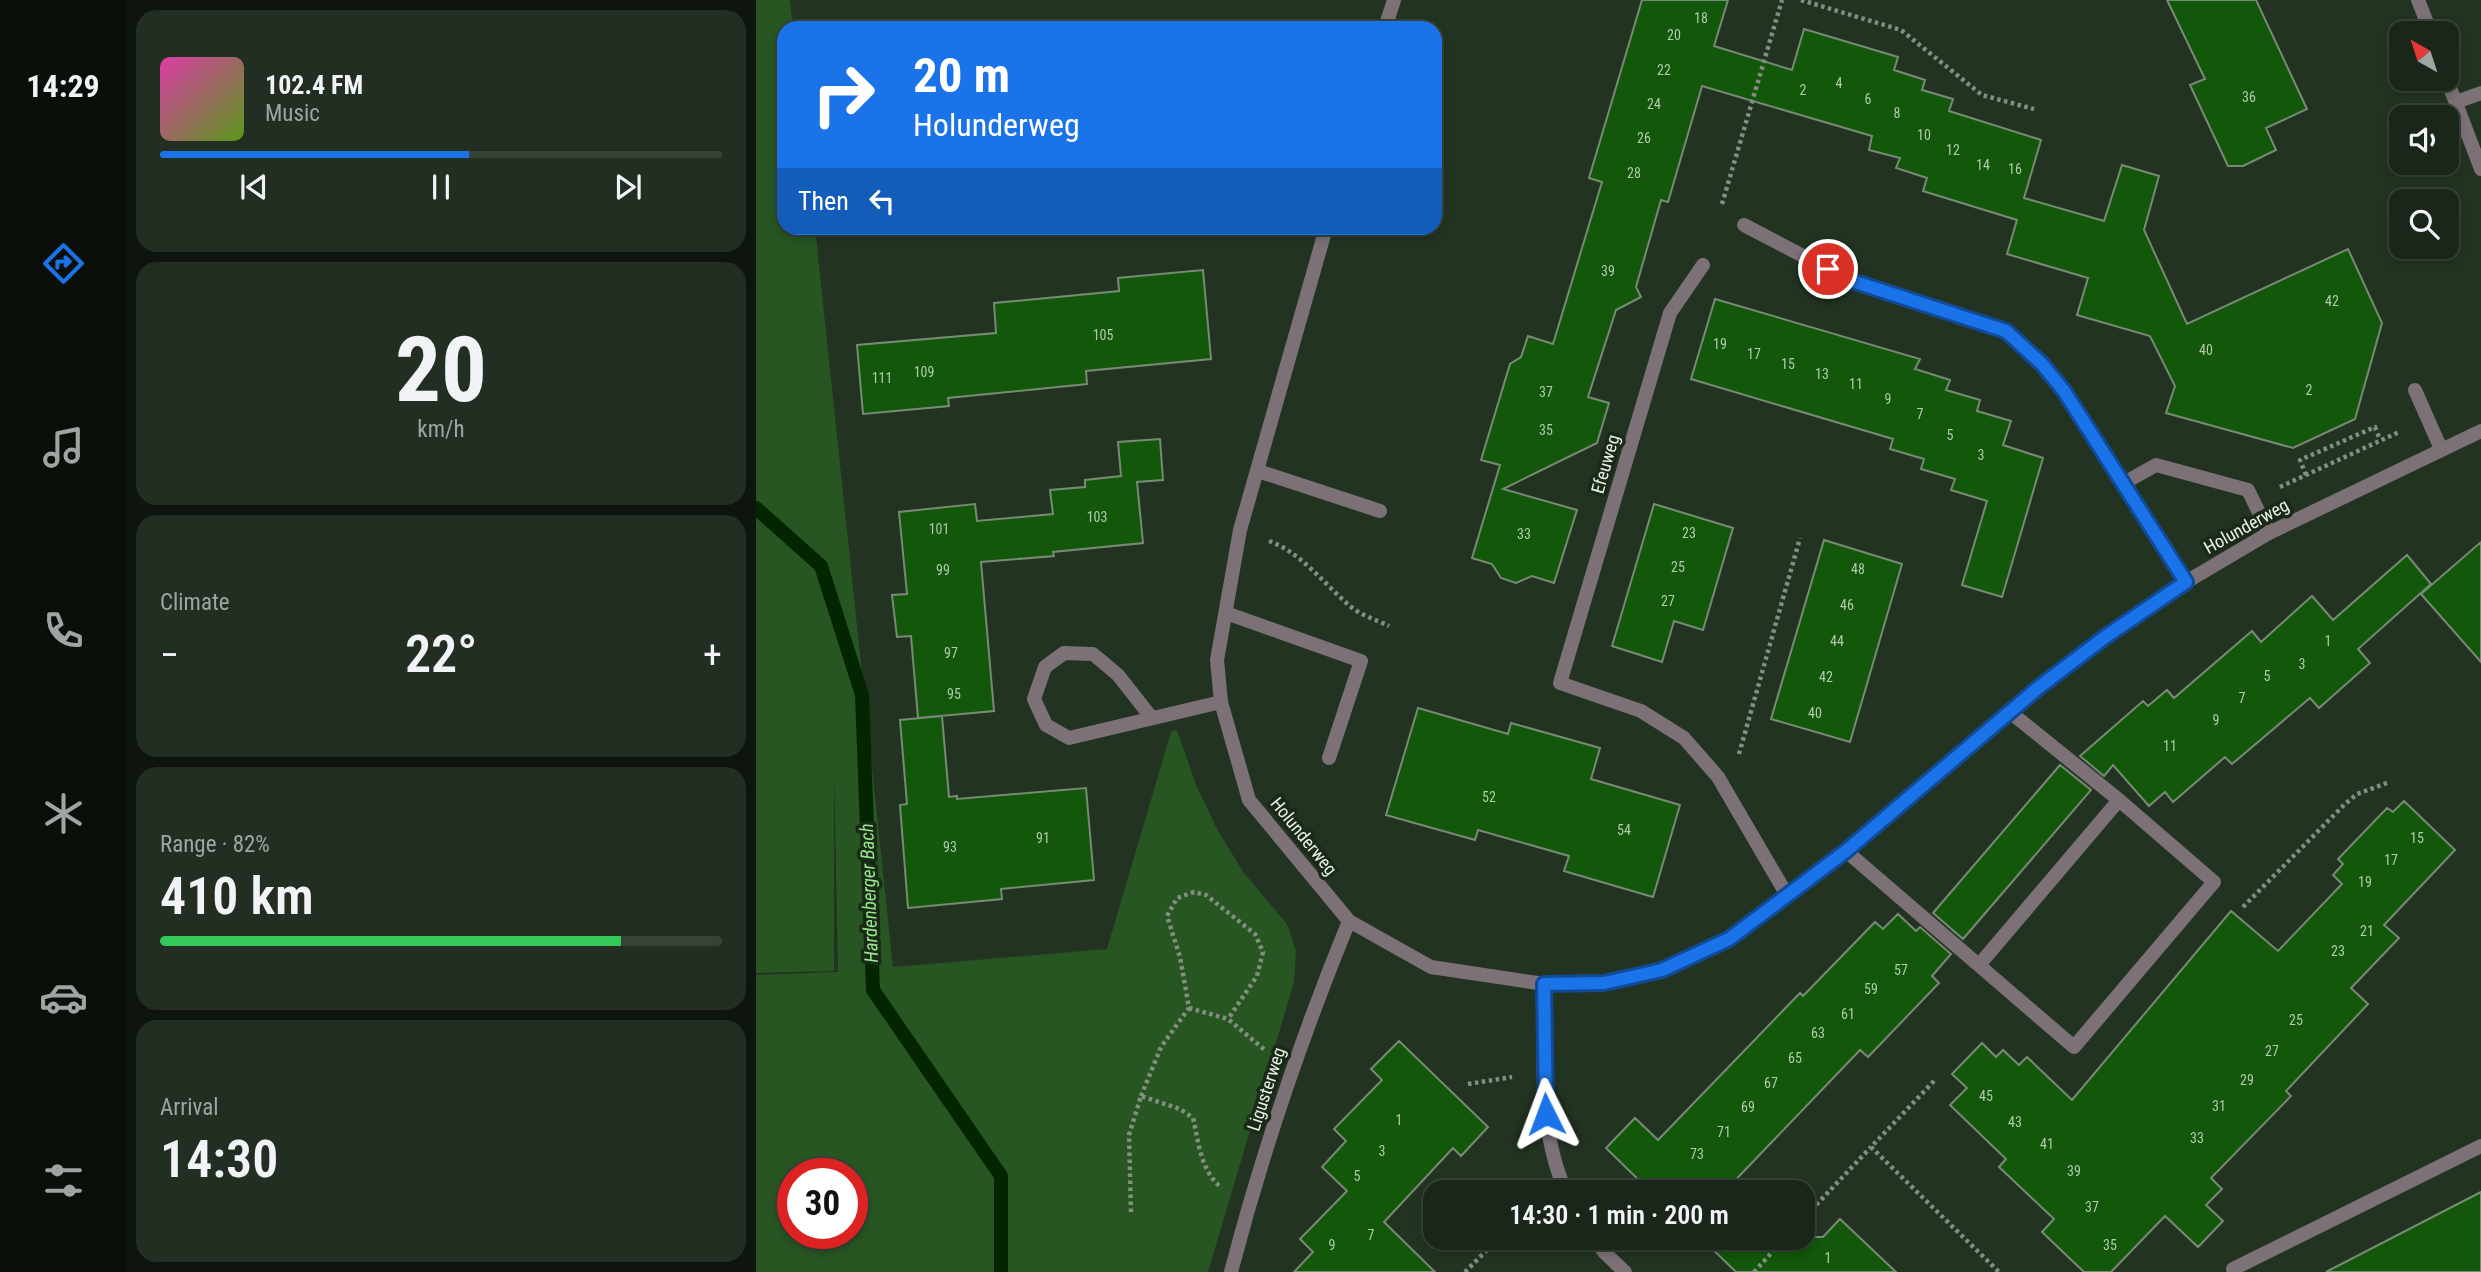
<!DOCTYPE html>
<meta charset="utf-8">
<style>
:root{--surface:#1a2619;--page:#232e22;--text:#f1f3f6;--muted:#9fa5a2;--line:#384338;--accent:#1a73e8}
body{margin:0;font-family:"Roboto Condensed",sans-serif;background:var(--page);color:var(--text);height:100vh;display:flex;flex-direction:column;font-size:26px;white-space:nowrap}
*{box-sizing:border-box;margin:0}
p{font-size:23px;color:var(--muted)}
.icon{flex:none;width:38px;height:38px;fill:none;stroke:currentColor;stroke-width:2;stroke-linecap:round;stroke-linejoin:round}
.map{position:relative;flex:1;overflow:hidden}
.drawer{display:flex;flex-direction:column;gap:10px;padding:10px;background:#0e150e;width:630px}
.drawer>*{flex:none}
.guide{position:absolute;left:21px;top:21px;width:665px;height:214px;border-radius:21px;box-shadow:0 4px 10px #0003,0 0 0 2px var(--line);background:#1a73e8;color:#fff;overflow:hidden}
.needle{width:46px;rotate:321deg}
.controls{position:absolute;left:1633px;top:21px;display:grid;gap:14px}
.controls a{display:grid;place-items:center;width:70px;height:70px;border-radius:14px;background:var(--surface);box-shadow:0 4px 10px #0003,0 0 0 2px var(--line);font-size:35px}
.speed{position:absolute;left:21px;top:1158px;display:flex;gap:14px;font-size:35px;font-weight:700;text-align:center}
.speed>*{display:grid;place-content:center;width:91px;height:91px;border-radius:50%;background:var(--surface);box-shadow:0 4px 10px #0003,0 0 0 2px var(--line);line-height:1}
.speed .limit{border:10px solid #d22;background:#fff;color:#111}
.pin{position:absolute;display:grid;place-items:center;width:60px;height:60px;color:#fff;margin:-30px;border:4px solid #fff;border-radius:50%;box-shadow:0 2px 7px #0007}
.me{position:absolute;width:77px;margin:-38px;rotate:357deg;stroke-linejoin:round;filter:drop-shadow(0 0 5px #0008)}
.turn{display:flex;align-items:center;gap:24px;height:147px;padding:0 21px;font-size:32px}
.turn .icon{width:91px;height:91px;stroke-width:2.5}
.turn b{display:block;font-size:49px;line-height:60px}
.then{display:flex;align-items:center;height:66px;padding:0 21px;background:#0003;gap:14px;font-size:26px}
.big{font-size:52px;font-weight:600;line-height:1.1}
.drawer .tile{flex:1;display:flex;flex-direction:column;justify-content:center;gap:10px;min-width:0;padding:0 24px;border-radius:21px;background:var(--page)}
.drawer .dial{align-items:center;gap:0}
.dial b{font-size:91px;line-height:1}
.song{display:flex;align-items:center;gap:21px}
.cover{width:84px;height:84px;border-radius:10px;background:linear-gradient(135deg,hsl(320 70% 55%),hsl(90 70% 35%))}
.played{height:7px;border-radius:4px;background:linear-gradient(90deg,var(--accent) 55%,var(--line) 55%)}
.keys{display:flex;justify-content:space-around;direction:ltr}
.heat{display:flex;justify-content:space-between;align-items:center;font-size:38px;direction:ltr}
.charge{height:10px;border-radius:5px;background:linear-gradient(90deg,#34c759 82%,var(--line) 0)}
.trip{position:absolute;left:667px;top:1180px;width:392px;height:70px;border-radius:21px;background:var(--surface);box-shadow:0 4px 10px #0003,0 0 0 2px var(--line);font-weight:600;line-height:70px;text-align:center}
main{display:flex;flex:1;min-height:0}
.tab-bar{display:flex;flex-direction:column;width:126px;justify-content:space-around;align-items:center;background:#0a0f0a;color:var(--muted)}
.tab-bar .icon{width:49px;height:49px}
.tab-bar .active{color:var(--accent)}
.tab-bar b{font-size:32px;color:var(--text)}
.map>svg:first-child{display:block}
.green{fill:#285623;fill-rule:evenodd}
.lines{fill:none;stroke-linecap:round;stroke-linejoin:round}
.stream{stroke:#032601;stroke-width:14}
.building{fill:#12570a;stroke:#788a76;stroke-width:2}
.path{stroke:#828f81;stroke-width:4.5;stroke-dasharray:3.5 3.5;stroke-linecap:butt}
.service{stroke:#7c7177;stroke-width:14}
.minor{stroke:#7c7177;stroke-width:14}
.route-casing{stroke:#114b97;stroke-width:18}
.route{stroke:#1a73e8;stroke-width:12}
.labels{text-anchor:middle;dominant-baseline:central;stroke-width:7;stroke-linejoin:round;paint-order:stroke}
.number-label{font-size:14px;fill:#b2caaf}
.street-label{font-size:18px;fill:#e7f1e6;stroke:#1a2918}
.water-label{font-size:19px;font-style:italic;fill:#94eb8a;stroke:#1a2918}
</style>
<main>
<nav class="tab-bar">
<b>14:29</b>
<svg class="icon active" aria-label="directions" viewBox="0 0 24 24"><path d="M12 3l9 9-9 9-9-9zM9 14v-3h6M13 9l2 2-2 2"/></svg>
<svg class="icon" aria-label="music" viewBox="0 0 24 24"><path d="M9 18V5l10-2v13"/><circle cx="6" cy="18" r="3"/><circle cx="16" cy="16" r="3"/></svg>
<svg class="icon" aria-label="phone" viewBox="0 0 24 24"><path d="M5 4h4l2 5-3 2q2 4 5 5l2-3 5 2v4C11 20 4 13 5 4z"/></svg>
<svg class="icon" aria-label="climate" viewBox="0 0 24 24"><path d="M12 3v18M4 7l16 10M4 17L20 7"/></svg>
<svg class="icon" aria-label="car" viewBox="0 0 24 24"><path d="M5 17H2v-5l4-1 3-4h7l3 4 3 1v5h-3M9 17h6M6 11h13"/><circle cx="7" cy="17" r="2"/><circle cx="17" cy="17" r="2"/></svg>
<svg class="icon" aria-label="filters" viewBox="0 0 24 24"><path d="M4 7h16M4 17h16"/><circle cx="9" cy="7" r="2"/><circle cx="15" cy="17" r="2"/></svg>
</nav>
<section class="drawer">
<div class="tile">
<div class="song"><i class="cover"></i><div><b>102.4 FM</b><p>Music</p></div></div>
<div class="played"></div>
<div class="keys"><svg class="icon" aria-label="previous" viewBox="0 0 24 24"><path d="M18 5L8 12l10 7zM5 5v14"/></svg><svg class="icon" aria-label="pause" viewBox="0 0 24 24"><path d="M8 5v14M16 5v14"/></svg><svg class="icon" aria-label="next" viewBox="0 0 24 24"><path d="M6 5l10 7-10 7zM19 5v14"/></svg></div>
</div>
<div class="tile dial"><b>20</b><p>km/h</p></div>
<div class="tile"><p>Climate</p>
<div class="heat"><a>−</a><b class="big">22°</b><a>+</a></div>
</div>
<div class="tile"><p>Range · 82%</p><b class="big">410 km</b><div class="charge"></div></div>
<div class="tile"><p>Arrival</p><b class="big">14:30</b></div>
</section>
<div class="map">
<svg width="1725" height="1272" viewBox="0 0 1725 1272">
<rect width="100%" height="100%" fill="#233321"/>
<path class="green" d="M0,0H34L37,28H28V228H59L137,967L351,949L415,732L421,730L440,785L461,829L487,872L531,924L540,951L538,982L452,1272H0V975L82,972L78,767V971L0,973ZM96,1174V1234H37V1174Z"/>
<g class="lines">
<path class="stream" d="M0,508L65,566L106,695L117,990L245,1176V1272"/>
</g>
<path class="building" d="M886,0H972L958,46L1036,70L1048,29L1142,57L1138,70L1169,80L1166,90L1197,99L1193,111L1285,140L1268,198L1348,221L1366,165L1403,176L1388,230L1431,324L1592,249L1626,323L1599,419L1537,448L1410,413L1419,386L1394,336L1321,315L1332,278L1251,254L1261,220L1167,191L1171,178L1140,168L1144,158L1113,150L1116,136L946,86L912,202L905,200L880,287L885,297L860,310L832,397L853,403L841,443L747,489L821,510L798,583L776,576L760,583L745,578L736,564L716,558L744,465L725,460L754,364L765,357L772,336L797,344L846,182L833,178Z
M1411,0H1500L1551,109L1510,128L1520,150L1487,166H1472L1434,85L1449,79Z
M447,270L455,359L330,371L331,384L192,398L193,406L107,414L101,345L240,333L238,303L363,291L362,278Z
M959,299L1164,359L1159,369L1194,380L1190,390L1224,400L1221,411L1255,421L1247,445L1287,458L1246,597L1206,585L1231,501L1195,490L1199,479L1165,469L1168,459L1134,449L1137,439L935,379Z
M404,439L407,480L381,482L387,543L297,552L298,556L225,562L238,711L162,718L155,636L141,637L136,595L151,594L143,512L219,504L221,521L297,514L294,490L329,487V480L365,476L362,442Z
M898,504L977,528L947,630L918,621L906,662L856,646Z
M1068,540L1146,564L1094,742L1015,719Z
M1725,542V662L1665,594Z
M1651,555L1675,584L1602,649L1614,663L1563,708L1554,698L1476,764L1469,757L1417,802L1409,792L1393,806L1357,765L1348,776L1324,756L1387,701L1392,706L1411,690L1418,698L1496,631L1505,642L1556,596L1577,620Z
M662,708L752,734L755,723L844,748L835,779L924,805L897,897L808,871L813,856L722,830L719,840L630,815Z
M186,716L193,797L201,796V799L330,788L338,880L245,889L246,899L152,908L144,805L151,804L144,720Z
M1304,765L1335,790L1207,939L1177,913Z
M1648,801L1699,850L1628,925L1643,938L1595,988L1612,1004L1530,1091L1535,1096L1455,1178L1466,1189L1450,1205L1467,1221L1442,1247L1409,1216L1355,1272H1328L1286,1232L1298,1219L1243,1167L1250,1159L1194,1105L1211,1088L1196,1074L1226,1043L1240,1057L1247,1050L1263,1065L1271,1057L1316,1100L1475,911L1522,951L1586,884L1577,875L1587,864L1582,859L1631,808L1637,812Z
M1142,914L1160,931L1164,927L1195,954L1176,976L1183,983L1112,1057L1104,1050L968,1192H895L850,1148L879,1118L902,1140L1044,993L1047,996L1119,922L1127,929Z
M643,1041L732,1127L705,1156L697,1148L628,1222L679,1272H538L557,1252L544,1239L591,1191L566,1167L590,1141L578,1129L626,1080L615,1069Z
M1725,1192V1272H1570Z
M1084,1219L1140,1272H980L944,1237H1067Z"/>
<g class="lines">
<path class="path" d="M1045,0L1145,30L1226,95L1278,109
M966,204L1026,0
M1550,475L1544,460L1619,427L1624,440
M1524,487L1643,432
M513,541C546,553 568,584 594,606C604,615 621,620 633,626
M983,754L1044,538
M1487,907L1589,804L1601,794L1631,783
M433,1008L472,1019L510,1051
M1178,1081L1115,1147L1243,1272
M712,1084L756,1077
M385,1096L405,1047L433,1008L424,957L411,916L421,898L438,892L450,895L499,934L507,952L501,976L472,1019
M375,1212L373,1135L385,1096L424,1109L437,1118C443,1144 445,1172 466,1188
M1046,1220L1115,1147
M709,1272L744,1237
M998,1272L1030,1237"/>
<path class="service" d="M1659,390L1685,449
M502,471L624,511
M1368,483L1400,465L1492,490L1513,533
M470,613L605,661L573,758
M395,717L362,675L337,654L308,653L289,667L278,699L290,725L313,738L465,702
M1090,851L1318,1047L1458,882L1363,800L1254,712
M1223,965L1363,800
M1477,1269L1725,1146"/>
<path class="minor" d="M1662,0L1675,33
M629,28L638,0
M1690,77L1725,169
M1700,102L1725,93
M988,225L1093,280L1250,331L1286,364L1309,391L1430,582
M570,228L484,530L461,660L465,702L493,800L593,921L675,967L788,984L847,983L906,970L973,939L1090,851L1282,688L1349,637L1430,582L1513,533L1725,431
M947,265L914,313L804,683L885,711L928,738L962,777L1031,895
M788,984C788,1053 781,1128 810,1192
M837,1237L849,1253L869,1272
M475,1272C506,1153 546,1036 593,921"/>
</g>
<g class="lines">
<defs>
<path id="route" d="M790,1114L788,984L848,983L906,970L973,939L1090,851L1282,688L1349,637L1430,582L1308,391L1286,364L1250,331L1093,280L1072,269"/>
</defs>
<use href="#route" class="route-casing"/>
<use href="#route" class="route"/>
</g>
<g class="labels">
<g class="number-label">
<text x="945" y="18">18</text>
<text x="918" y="35">20</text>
<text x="908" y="70">22</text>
<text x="1083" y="83">4</text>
<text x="1047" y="90">2</text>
<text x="1493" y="97">36</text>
<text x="1112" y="99">6</text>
<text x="898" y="104">24</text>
<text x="1141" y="113">8</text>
<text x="1168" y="135">10</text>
<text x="888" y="138">26</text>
<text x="1197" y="150">12</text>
<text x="1227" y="165">14</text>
<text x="1259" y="169">16</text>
<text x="878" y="173">28</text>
<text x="852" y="271">39</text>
<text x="1576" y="301">42</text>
<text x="347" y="335">105</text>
<text x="964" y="344">19</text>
<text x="1450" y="350">40</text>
<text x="998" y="354">17</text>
<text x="1032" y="364">15</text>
<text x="168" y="372">109</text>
<text x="1066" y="374">13</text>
<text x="126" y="378">111</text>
<text x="1100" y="384">11</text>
<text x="1553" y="390">2</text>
<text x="790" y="392">37</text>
<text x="1132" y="399">9</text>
<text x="1164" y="414">7</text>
<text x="790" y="430">35</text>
<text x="1194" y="435">5</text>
<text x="1225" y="455">3</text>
<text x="341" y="517">103</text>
<text x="183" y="529">101</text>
<text x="933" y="533">23</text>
<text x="768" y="534">33</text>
<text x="922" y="567">25</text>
<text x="1102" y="569">48</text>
<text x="187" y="570">99</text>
<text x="912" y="601">27</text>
<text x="1091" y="605">46</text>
<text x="1081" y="641">44</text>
<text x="1572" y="641">1</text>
<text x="195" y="653">97</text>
<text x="1546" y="664">3</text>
<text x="1511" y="676">5</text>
<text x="1070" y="677">42</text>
<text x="198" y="694">95</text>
<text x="1486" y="698">7</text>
<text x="1059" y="713">40</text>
<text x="1460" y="720">9</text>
<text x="1414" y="746">11</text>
<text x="733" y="797">52</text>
<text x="868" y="830">54</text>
<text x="287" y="838">91</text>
<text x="1661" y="838">15</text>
<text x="194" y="847">93</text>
<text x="1635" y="860">17</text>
<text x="1609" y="882">19</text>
<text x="1611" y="931">21</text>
<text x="1582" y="951">23</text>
<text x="1145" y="970">57</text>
<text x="1115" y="989">59</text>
<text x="1092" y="1014">61</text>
<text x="1540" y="1020">25</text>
<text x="1062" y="1033">63</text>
<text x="1516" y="1051">27</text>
<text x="1039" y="1058">65</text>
<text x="1491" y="1080">29</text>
<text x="1015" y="1083">67</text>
<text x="1230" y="1096">45</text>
<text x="1463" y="1106">31</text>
<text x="992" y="1107">69</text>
<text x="643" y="1120">1</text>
<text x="1259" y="1122">43</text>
<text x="968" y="1132">71</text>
<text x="1441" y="1138">33</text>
<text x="1291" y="1144">41</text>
<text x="626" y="1151">3</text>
<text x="941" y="1154">73</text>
<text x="1318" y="1171">39</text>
<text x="601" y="1176">5</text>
<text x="1336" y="1207">37</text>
<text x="615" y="1235">7</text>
<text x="576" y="1245">9</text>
<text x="1354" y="1245">35</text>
<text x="1072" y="1258">1</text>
</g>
<g class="street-label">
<text transform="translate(849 464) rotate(-74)">Efeuweg</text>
<text transform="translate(1490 526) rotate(-29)">Holunderweg</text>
<text transform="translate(548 836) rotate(51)">Holunderweg</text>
<text transform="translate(510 1089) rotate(-72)">Ligusterweg</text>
</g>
<g class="water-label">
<text transform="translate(113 893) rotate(-92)">Hardenberger Bach</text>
</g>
</g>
</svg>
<div class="controls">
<a><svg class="needle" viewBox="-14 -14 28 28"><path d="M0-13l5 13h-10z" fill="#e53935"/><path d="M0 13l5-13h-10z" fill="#9fa5a2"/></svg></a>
<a><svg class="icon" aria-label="sound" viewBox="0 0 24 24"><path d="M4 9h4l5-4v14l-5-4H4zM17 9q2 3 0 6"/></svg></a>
<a><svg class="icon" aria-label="search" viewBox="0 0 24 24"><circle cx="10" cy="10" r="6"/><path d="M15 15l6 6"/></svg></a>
</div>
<div class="speed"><div class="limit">30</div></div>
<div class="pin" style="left:1072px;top:269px;background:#d93025"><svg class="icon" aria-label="arrive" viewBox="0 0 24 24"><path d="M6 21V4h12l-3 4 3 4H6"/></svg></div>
<svg class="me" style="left:790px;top:1114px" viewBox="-20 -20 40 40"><path d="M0-17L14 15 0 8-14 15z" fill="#1a73e8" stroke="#fff" stroke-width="4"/></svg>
<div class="trip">14:30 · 1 min · 200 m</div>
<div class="guide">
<div class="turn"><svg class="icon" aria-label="right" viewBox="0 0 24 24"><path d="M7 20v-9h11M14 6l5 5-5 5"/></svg><div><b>20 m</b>Holunderweg</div></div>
<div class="then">Then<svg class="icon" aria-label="left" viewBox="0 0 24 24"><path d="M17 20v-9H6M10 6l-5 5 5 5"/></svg></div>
</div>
</div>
</main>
